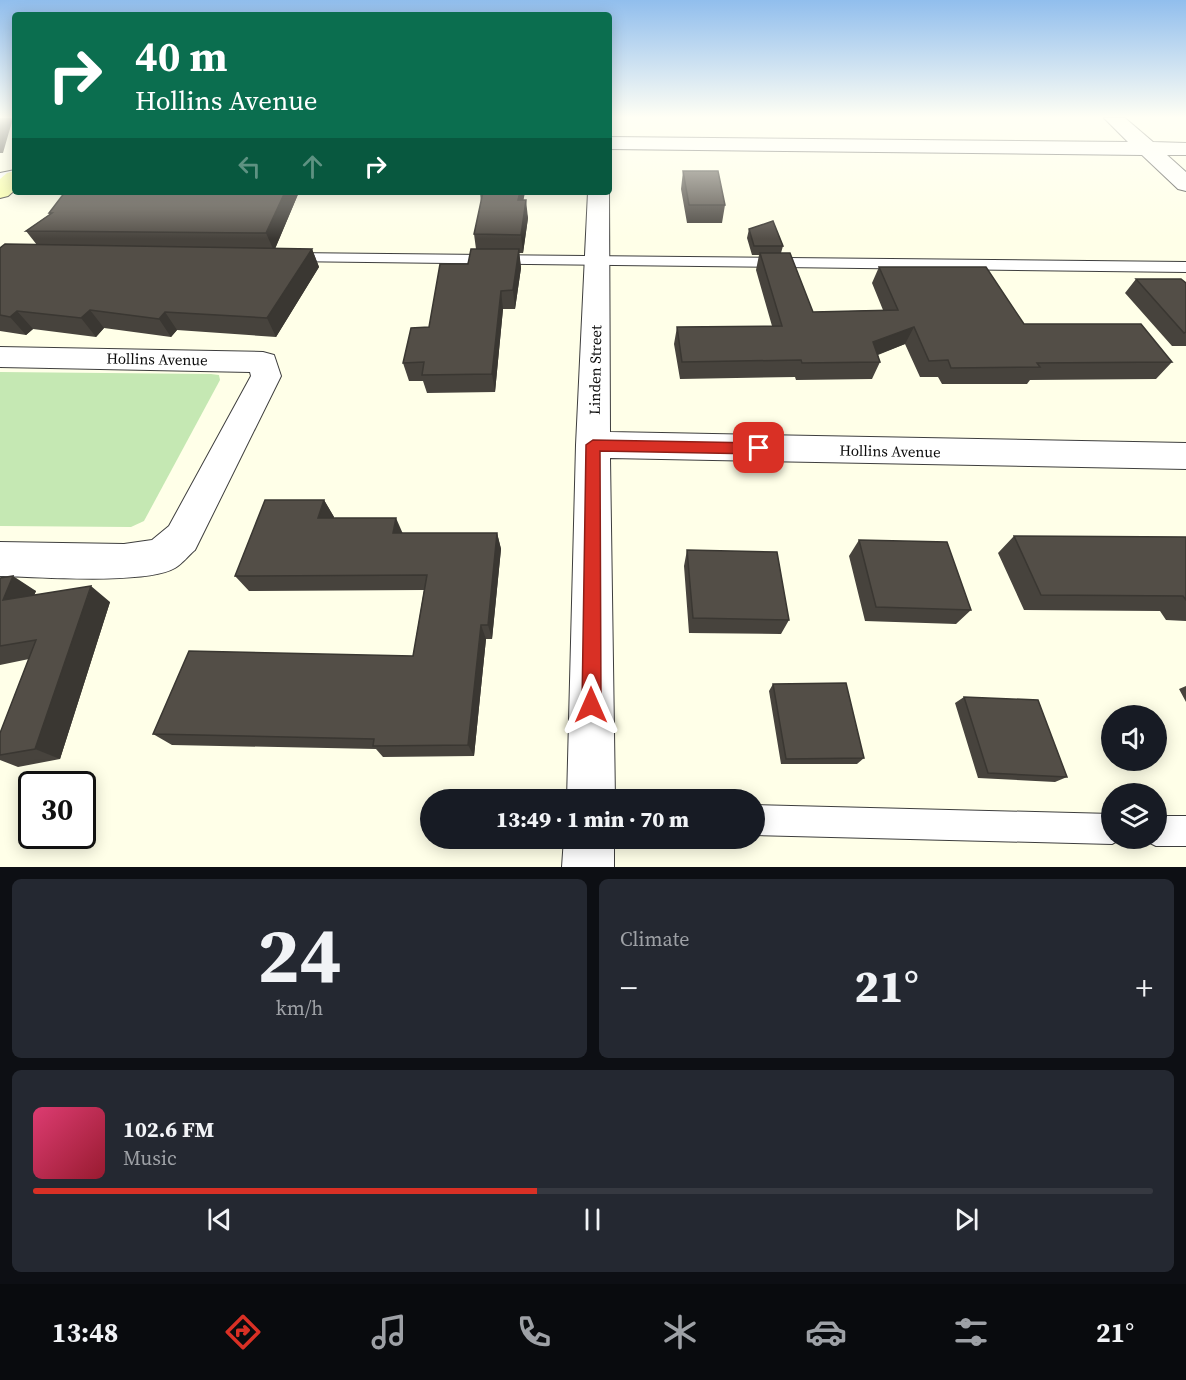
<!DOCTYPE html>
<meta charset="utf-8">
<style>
:root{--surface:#171b24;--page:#242831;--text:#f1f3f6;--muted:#9ea1a6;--line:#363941;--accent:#d93025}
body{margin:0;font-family:"Source Serif 4",serif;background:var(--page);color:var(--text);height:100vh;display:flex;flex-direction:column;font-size:22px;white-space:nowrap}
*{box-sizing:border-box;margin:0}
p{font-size:20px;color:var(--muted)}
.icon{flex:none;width:33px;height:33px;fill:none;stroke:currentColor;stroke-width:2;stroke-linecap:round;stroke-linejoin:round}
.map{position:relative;height:867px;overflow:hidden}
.side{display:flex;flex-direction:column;gap:12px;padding:12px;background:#0d0f14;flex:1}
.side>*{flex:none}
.hud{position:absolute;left:12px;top:12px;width:600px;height:183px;border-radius:6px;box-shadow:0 3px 15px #0003;background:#0b6e4f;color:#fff;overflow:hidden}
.controls{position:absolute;left:1101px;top:705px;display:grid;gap:12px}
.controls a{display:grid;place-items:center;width:66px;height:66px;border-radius:50%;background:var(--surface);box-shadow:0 3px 15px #0003;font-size:30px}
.speed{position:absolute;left:18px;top:771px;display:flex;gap:12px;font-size:30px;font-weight:700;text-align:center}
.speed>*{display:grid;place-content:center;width:78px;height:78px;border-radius:50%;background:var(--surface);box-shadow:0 3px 15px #0003;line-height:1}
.speed .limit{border:3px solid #111;border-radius:9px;background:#fff;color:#111}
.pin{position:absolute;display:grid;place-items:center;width:51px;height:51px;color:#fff;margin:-26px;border-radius:12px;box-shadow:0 3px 9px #0006}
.me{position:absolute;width:66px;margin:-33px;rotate:0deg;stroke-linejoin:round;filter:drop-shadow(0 0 4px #0008)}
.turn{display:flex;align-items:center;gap:21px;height:126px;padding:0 24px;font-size:27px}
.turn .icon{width:78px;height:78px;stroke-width:2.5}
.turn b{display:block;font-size:42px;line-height:51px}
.lanes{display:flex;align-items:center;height:57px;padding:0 24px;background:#0003;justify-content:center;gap:30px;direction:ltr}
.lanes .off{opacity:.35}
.big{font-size:45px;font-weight:800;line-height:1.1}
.side .widget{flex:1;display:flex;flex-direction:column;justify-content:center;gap:9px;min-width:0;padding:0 21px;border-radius:9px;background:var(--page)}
.side .dial{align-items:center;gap:0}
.dial b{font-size:78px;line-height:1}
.song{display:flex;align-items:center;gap:18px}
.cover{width:72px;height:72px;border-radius:9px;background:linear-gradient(135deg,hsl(340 70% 55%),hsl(350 70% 35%))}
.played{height:6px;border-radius:3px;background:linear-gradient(90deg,var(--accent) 45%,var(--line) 45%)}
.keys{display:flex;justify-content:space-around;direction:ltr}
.heat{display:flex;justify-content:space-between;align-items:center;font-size:33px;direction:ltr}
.side .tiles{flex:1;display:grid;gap:12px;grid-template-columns:1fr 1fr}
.widget:last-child{grid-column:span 2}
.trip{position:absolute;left:420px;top:789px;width:345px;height:60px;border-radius:30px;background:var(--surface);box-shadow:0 3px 15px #0003;font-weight:800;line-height:60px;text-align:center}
.menu{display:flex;height:96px;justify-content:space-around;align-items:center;background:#090b0e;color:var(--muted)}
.menu .icon{width:42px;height:42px}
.menu .current{color:var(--accent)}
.menu b{font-size:27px;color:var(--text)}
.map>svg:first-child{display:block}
.green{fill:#c5e8b3}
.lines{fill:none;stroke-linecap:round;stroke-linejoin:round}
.lane-casing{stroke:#3e3e3e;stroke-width:2}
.street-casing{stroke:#3e3e3e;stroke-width:2}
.secondary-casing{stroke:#2d2d2d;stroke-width:2}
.lane{fill:#fff;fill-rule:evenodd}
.street{fill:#fff;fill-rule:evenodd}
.secondary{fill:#f9ffa4;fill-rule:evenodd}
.wall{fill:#47433d}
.shaded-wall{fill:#3a3732}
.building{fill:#534e47;stroke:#3a3732;stroke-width:1.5}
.route{fill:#d93025;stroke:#8d1f18;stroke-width:1.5}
.labels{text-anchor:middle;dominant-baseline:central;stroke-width:6;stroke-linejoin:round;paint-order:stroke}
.street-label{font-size:15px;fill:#0b0b0b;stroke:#fff}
</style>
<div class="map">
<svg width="1186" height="867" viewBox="0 0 1186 867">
<rect width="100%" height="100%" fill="#ffffe8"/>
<path class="green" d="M0,372L211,374L219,375L220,380L144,521L131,527L0,526Z"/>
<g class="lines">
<defs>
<path id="lane" d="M15,170V178L0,181V173Z
M291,253L1186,262V272L286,261L283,258Z
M754,805L1112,814V838H1123L1112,844L754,835Z
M1156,816H1186V846H1156L1146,841L1144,838H1156Z"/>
<path id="street" d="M1104,118H1125L1153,142L1186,143V155H1167L1186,172V191L1178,189L1142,155L609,149V137L1128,142Z
M609,190L610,432L1186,443V469L610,458L615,800H567L576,445L588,192H609Z
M0,347L263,352L274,355L281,376L195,550C189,555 182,564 175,568C146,585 37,577 0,576V542L124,544L152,540L169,526L251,376L250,372L0,367Z
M564,838H614V867H562Z"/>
<path id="secondary" d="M15,171V190L8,196L0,198V179L7,173Z"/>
</defs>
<use href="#lane" class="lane-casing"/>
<use href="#street" class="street-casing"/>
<use href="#secondary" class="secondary-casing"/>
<use href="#lane" class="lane"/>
<use href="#street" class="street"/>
<use href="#secondary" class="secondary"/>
</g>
<path class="wall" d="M683,171L725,205L722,223H687L681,189Z
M299,192L275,249H312L319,267L276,337L177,330L171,337L104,328L96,337L33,329L26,335L0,331V248L37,245L26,231L50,214L49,213Z
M446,192H525L523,200L528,218L523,253H519L521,268L515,309H503L495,392L427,393L423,381H409L403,363L429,327L476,249L474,234L481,202L480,193H446Z
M749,229L783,246L781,253L813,312L883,310L872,283L879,267L1024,324L1172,362L1156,379L1030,380L1027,384H942L938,377H920L905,344L878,355L880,362L872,379L796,380L795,377L680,379L674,344L677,327L772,326L756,270L759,255H752L747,238Z
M1136,279L1186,283V346H1172L1125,293Z
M324,500L334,517L333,518L403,533H497L501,549L492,639H486L474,756L383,757L376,749L172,745L153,734L413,656L424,590L249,591L235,576Z
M1014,536L1186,537V621L1166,620L1160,611L1024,610L998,553Z
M859,540L971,610L956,624L865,621L849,556Z
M687,550L789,620L781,634L689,633L684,566Z
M0,578L36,591L34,595L110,602L60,759L18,767L0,760V733L29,659L0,665Z
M773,684L864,758L857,764H781L769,691Z
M1186,686V702L1179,689Z
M964,697L1067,777L1055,782L978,778L955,703Z"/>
<path class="shaded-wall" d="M0,118H13L3,153H0Z
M285,192H299L274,251L266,233Z
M520,192H525L520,218L518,200Z
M526,200L528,218L523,253L521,235Z
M312,249L319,267L276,337L267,318Z
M519,249L521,268L515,309L513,290Z
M501,291L503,309L495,392L492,374Z
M90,310L104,328L96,337L81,318Z
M17,311L33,329L26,335L10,317Z
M165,312L177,330L171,337L159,319Z
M914,327L905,344L866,359L873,342Z
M324,500L334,517L328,535L318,518Z
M396,518L403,534L393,533Z
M497,533L501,549L492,639L488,625Z
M13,576L36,591L26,615L3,600Z
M91,586L110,602L60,759L35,749Z
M481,625L486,639L474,756L468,745Z"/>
<path class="building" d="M683,171H718L725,205H689Z
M65,192H285L266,233L26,231L52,213H49Z
M483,192H520L518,200H526L521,235L474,234Z
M773,221L783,246H754L749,229Z
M5,244L312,249L267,318L165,312L159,319L90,310L81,318L17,311L10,317L0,315V248Z
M471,249H519L513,290L501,291L492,374L422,375L424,362L403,363L411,328L429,327L440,264H468Z
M760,253H790L813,312L898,310L879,267H986L1024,324H1141L1172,362L1037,363L1040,367L951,368L948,360L929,361L914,327L873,342L880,362L802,363L801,360L682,362L677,327L782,326Z
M1136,279H1181L1186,283V332L1184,333Z
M265,500H324L318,518H396L393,533H497L488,625H481L468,745L373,746L374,739L153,734L189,651L413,656L427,575L235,576Z
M1014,536L1186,537V600L1183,596L1041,595Z
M859,540L947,542L971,610L876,607Z
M687,550L777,552L789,620L693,618Z
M13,576L3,600L91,586L35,749L0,755V733L36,640L0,646V578Z
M846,683L864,758L786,759L773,684Z
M964,697L1038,700L1067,777L988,773Z"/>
<linearGradient id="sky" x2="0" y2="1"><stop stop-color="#91beed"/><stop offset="0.49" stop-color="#fffff5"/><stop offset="1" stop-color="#fffff5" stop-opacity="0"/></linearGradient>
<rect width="1186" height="239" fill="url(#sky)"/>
<path class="route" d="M593,440L759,443L766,448L759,454L600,451L601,705L598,712L591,714L585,712L582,705L586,445Z"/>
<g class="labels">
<g class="street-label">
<text transform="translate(157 359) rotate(1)">Hollins Avenue</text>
<text transform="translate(595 370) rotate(-89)">Linden Street</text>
<text transform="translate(890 451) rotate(1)">Hollins Avenue</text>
</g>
</g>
</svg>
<div class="controls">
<a><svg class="icon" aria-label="sound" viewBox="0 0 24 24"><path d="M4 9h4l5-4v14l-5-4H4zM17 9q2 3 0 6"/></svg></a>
<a><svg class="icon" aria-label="layers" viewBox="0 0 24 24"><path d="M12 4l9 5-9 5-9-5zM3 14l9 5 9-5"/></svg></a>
</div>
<div class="speed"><div class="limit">30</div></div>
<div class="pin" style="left:759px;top:448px;background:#d93025"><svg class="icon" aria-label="arrive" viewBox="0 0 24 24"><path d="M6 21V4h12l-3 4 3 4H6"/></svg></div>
<svg class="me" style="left:591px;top:705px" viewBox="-20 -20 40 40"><path d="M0-17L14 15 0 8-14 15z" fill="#d93025" stroke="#fff" stroke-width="4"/></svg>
<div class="trip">13:49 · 1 min · 70 m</div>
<div class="hud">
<div class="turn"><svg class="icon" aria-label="right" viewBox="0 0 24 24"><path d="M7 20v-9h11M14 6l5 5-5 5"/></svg><div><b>40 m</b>Hollins Avenue</div></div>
<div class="lanes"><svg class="icon off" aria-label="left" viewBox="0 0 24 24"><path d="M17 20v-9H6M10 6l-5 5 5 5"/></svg><svg class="icon off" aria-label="ahead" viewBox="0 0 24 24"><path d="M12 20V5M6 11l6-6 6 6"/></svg><svg class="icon" aria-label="right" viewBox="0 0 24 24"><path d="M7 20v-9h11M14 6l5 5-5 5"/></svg></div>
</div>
</div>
<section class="side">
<div class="tiles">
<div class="widget dial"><b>24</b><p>km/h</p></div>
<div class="widget"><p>Climate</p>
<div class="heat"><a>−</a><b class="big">21°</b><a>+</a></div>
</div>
<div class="widget">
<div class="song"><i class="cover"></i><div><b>102.6 FM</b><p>Music</p></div></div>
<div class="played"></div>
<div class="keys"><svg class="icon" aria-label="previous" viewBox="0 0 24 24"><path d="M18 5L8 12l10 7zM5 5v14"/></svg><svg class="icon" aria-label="pause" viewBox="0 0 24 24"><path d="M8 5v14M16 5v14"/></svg><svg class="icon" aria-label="next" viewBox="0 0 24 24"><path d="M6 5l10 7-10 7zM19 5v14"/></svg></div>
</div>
</div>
</section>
<nav class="menu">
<b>13:48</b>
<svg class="icon current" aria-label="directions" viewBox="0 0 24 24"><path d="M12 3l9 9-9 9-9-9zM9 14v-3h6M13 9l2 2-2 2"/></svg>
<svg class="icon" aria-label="music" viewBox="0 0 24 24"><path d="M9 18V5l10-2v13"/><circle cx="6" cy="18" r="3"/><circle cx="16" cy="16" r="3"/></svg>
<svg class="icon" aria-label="phone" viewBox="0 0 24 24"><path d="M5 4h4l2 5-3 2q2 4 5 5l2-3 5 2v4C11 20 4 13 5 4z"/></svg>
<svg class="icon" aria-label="climate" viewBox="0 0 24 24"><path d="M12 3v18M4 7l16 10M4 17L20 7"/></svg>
<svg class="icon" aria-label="car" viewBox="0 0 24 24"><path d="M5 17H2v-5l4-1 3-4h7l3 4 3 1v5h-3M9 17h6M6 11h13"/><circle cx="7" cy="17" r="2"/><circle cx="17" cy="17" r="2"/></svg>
<svg class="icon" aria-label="filters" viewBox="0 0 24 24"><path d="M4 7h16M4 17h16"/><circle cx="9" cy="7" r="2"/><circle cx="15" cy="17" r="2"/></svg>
<b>21°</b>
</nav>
